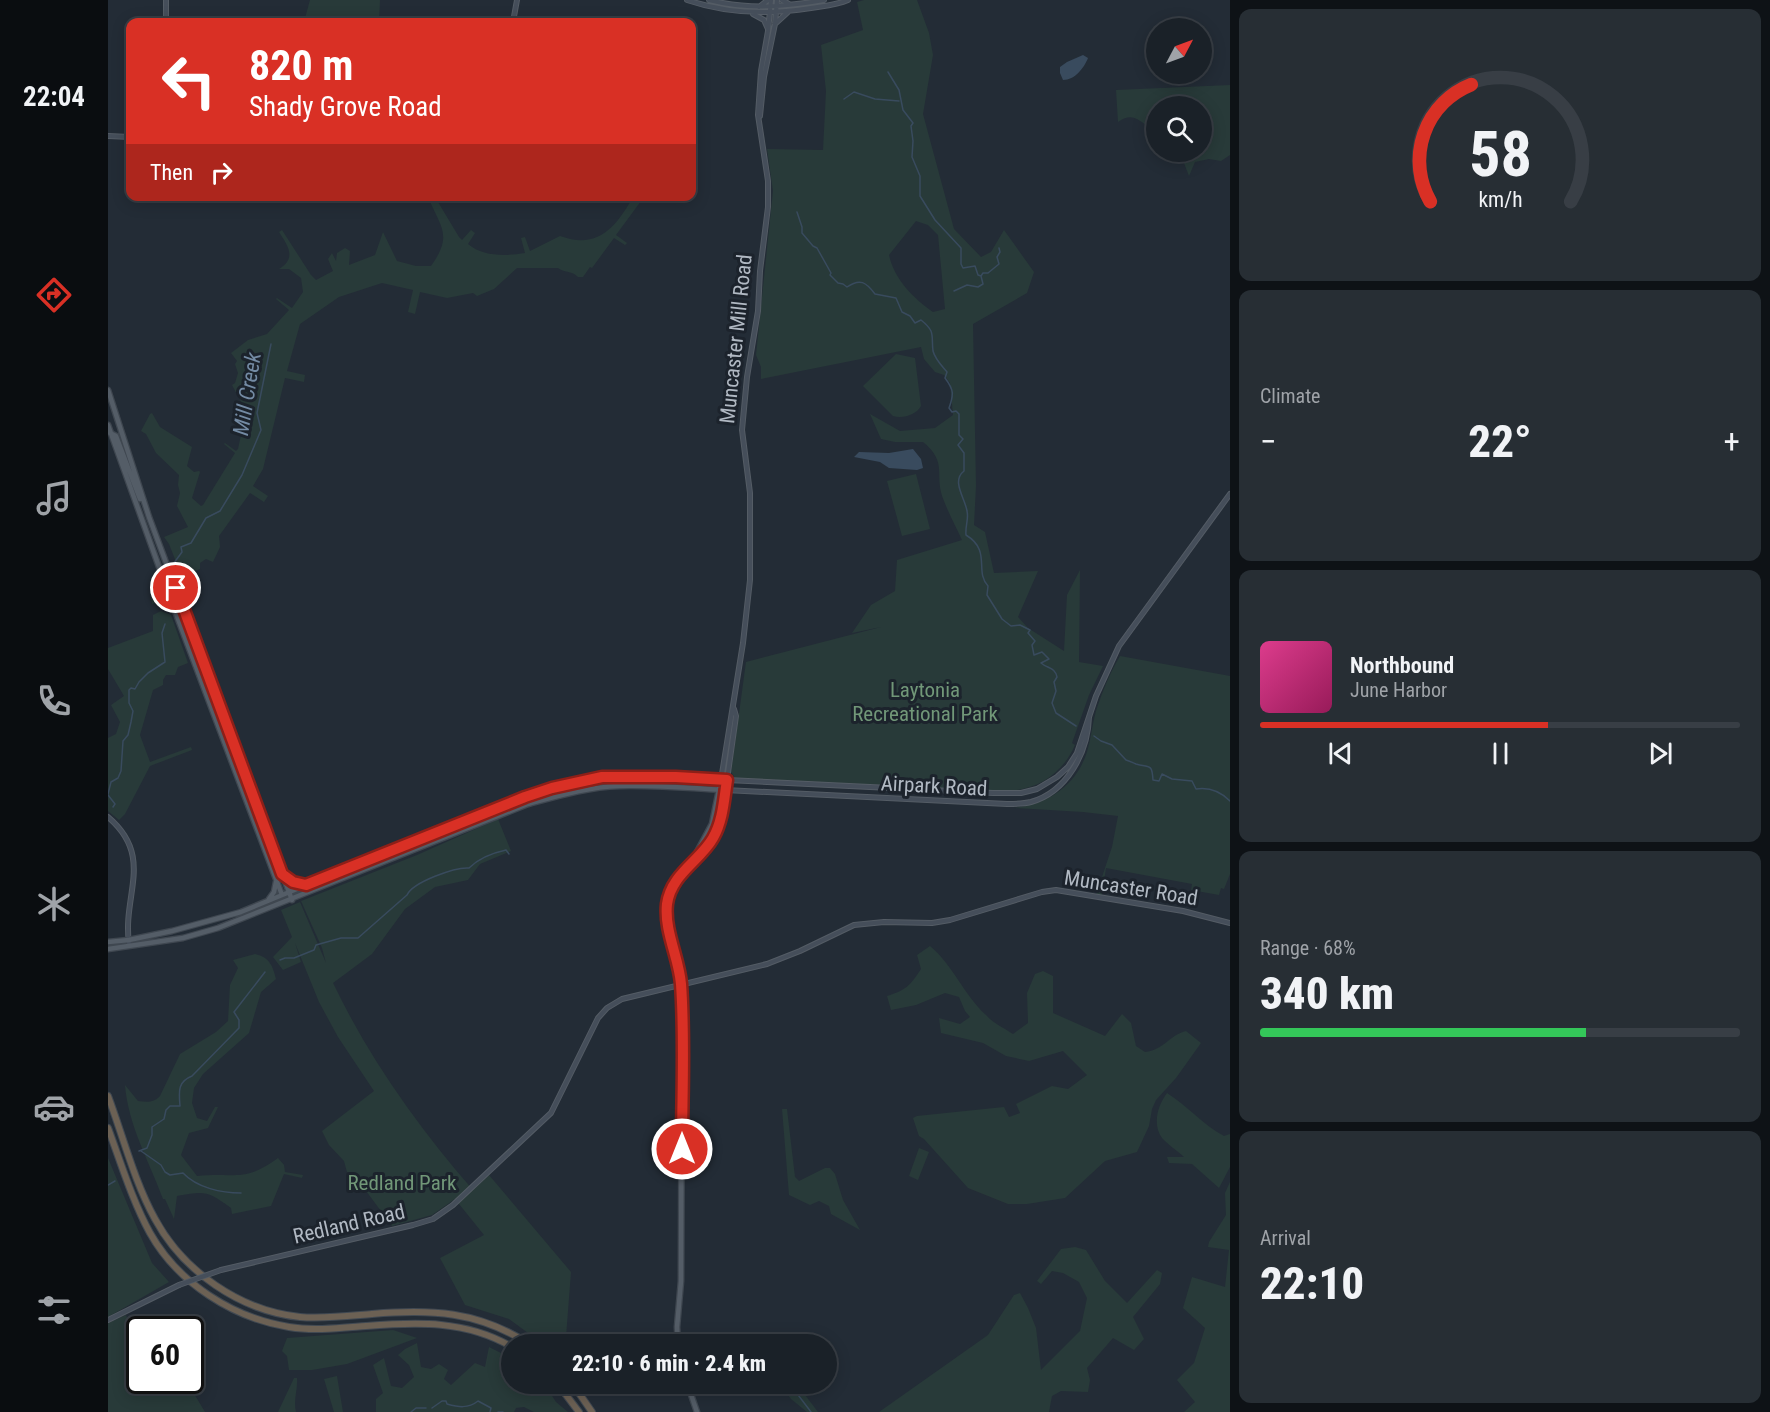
<!DOCTYPE html>
<meta charset="utf-8">
<style>
:root{--surface:#1a2128;--page:#272e34;--text:#f1f3f6;--muted:#9fa3a8;--line:#383e45;--accent:#d93025}
body{margin:0;font-family:"Roboto Condensed",sans-serif;background:var(--page);color:var(--text);height:100vh;display:flex;flex-direction:column;font-size:22px;white-space:nowrap}
*{box-sizing:border-box;margin:0}
p{font-size:20px;color:var(--muted)}
.icon{flex:none;width:33px;height:33px;fill:none;stroke:currentColor;stroke-width:2;stroke-linecap:round;stroke-linejoin:round}
.map{position:relative;flex:1;overflow:hidden}
.drawer{display:flex;flex-direction:column;gap:9px;padding:9px;background:#0e1216;width:540px}
.drawer>*{flex:none}
.top-card{position:absolute;left:18px;top:18px;width:570px;height:183px;border-radius:12px;box-shadow:0 3px 15px #0003,0 0 0 2px var(--line);background:#d93025;color:#fff;overflow:hidden}
.needle{width:39px;rotate:49deg}
.fabs{position:absolute;left:1038px;top:18px;display:grid;gap:12px}
.fabs a{display:grid;place-items:center;width:66px;height:66px;border-radius:50%;background:var(--surface);box-shadow:0 3px 15px #0003,0 0 0 2px var(--line);font-size:30px}
.speed{position:absolute;left:18px;top:1316px;display:flex;gap:12px;font-size:30px;font-weight:700;text-align:center}
.speed>*{display:grid;place-content:center;width:78px;height:78px;border-radius:50%;background:var(--surface);box-shadow:0 3px 15px #0003,0 0 0 2px var(--line);line-height:1}
.speed .limit{border:3px solid #111;border-radius:9px;background:#fff;color:#111}
.pin{position:absolute;display:grid;place-items:center;width:51px;height:51px;color:#fff;margin:-26px;border:3px solid #fff;border-radius:50%;box-shadow:0 2px 6px #0007}
.me{position:absolute;width:66px;margin:-33px;rotate:0deg;stroke-linejoin:round;filter:drop-shadow(0 0 4px #0008)}
.turn{display:flex;align-items:center;gap:21px;height:126px;padding:0 24px;font-size:27px}
.turn .icon{width:78px;height:78px;stroke-width:2.5}
.turn b{display:block;font-size:42px;line-height:51px}
.then{display:flex;align-items:center;height:57px;padding:0 24px;background:#0003;gap:12px;font-size:22px}
.big{font-size:45px;font-weight:800;line-height:1.1}
.drawer .widget{flex:1;display:flex;flex-direction:column;justify-content:center;gap:9px;min-width:0;padding:0 21px;border-radius:12px;background:var(--page)}
.drawer .dial{align-items:center;gap:0}
.dial svg{height:156px;overflow:visible;fill:none;stroke:var(--line);stroke-width:7;stroke-linecap:round;text-anchor:middle}
.dial text{fill:var(--text);stroke:none}
.song{display:flex;align-items:center;gap:18px}
.cover{width:72px;height:72px;border-radius:9px;background:linear-gradient(135deg,hsl(330 70% 55%),hsl(330 70% 35%))}
.played{height:6px;border-radius:3px;background:linear-gradient(90deg,var(--accent) 60%,var(--line) 60%)}
.keys{display:flex;justify-content:space-around;direction:ltr}
.heat{display:flex;justify-content:space-between;align-items:center;font-size:33px;direction:ltr}
.charge{height:9px;border-radius:4px;background:linear-gradient(90deg,#34c759 68%,var(--line) 0)}
.trip{position:absolute;left:393px;top:1334px;width:336px;height:60px;border-radius:30px;background:var(--surface);box-shadow:0 3px 15px #0003,0 0 0 2px var(--line);font-weight:800;line-height:60px;text-align:center}
main{display:flex;flex:1;min-height:0}
.tabs{display:flex;flex-direction:column;width:108px;justify-content:space-around;align-items:center;background:#0a0d10;color:var(--muted)}
.tabs .icon{width:42px;height:42px}
.tabs .on{color:var(--accent)}
.tabs b{font-size:27px;color:var(--text)}
.map>svg:first-child{display:block}
.green{fill:#283a39;fill-rule:evenodd}
.water{fill:#394b5e}
.lines{fill:none;stroke-linecap:round;stroke-linejoin:round}
.stream{stroke:#394b5e;stroke-width:1.5}
.secondary-casing{stroke:#545c65;stroke-width:6}
.primary-casing{stroke:#3f4750;stroke-width:7}
.highway-casing{stroke:#414952;stroke-width:8}
.secondary{stroke:#454e5a;stroke-width:4}
.primary{stroke:#545d67;stroke-width:4.5}
.highway{stroke:#6c6154;stroke-width:6}
.secondary-bridge-casing{stroke:#545c65;stroke-width:6;stroke-linecap:butt}
.secondary-bridge{stroke:#454e5a;stroke-width:4}
.route-casing{stroke:#8d1f18;stroke-width:15}
.route{stroke:#d93025;stroke-width:10}
.labels{text-anchor:middle;dominant-baseline:central;stroke-width:6;stroke-linejoin:round;paint-order:stroke}
.street-label{font-size:21px;fill:#b1b9c3;stroke:#1c232c}
.park-label{font-size:21px;fill:#719778;stroke:#1c232c}
.water-label{font-size:22px;font-style:italic;fill:#748ba4;stroke:#1c232c}
</style>
<main>
<nav class="tabs">
<b>22:04</b>
<svg class="icon on" aria-label="directions" viewBox="0 0 24 24"><path d="M12 3l9 9-9 9-9-9zM9 14v-3h6M13 9l2 2-2 2"/></svg>
<svg class="icon" aria-label="music" viewBox="0 0 24 24"><path d="M9 18V5l10-2v13"/><circle cx="6" cy="18" r="3"/><circle cx="16" cy="16" r="3"/></svg>
<svg class="icon" aria-label="phone" viewBox="0 0 24 24"><path d="M5 4h4l2 5-3 2q2 4 5 5l2-3 5 2v4C11 20 4 13 5 4z"/></svg>
<svg class="icon" aria-label="climate" viewBox="0 0 24 24"><path d="M12 3v18M4 7l16 10M4 17L20 7"/></svg>
<svg class="icon" aria-label="car" viewBox="0 0 24 24"><path d="M5 17H2v-5l4-1 3-4h7l3 4 3 1v5h-3M9 17h6M6 11h13"/><circle cx="7" cy="17" r="2"/><circle cx="17" cy="17" r="2"/></svg>
<svg class="icon" aria-label="filters" viewBox="0 0 24 24"><path d="M4 7h16M4 17h16"/><circle cx="9" cy="7" r="2"/><circle cx="15" cy="17" r="2"/></svg>
</nav>
<div class="map">
<svg width="1122" height="1412" viewBox="0 0 1122 1412">
<rect width="100%" height="100%" fill="#232c36"/>
<path class="green" d="M202,0H272L271,22H196Z
M756,0H809L821,33L825,55L815,114L846,229L873,257L883,252L896,230L926,272L919,293L865,324L868,486L866,525L877,532L886,573L930,571L910,617L920,628L956,651L959,595L972,570L971,662L995,666L981,695L964,743L967,745C955,773 930,790 899,791L627,778L623,772L638,662L773,627L744,633L763,605L787,591L789,560L854,540C848,527 841,514 836,501C825,475 841,463 815,442H787L773,439L762,414L792,431L827,428L845,415L842,383L836,375L827,372L816,359L813,347L653,379V367L648,355L665,191L659,149L715,150L718,91L713,45L755,30L749,2ZM808,221L820,225L830,235L837,309L825,312C806,299 786,279 781,255Z
M1122,85V155L1113,161L1101,159L1087,162L1081,176L1076,163L1077,152H1094V106H1048V123L1038,125C1027,117 1022,114 1010,122L1008,90Z
M320,197H327L351,237L354,240L363,230L367,233L360,244C375,257 398,256 417,253L413,238L417,237L422,251L452,236C490,250 508,227 525,197H536L508,235L519,243L517,245L506,238L484,268L482,267L475,277H470C463,270 456,273 450,268H409L386,289L369,296L365,293L339,298L312,292L307,314L300,312L305,290L274,283L231,297L192,324L179,371L197,375L196,382L177,378L155,469L145,486L160,496L156,502L142,493L111,536L112,547L105,562L98,559L92,563V569L74,577L61,544L56,537L80,527L69,506L72,493L70,485L71,475L48,453L38,434L33,431L42,414L44,413L52,427L84,447L79,466L86,472L91,471L92,472L84,498L93,506L95,505L127,453L116,444L117,443L128,451L130,449L138,411L124,385L127,383L130,373L127,364L129,361L123,353L140,340L159,334L181,310L168,299L169,298L184,308L195,292L193,278L181,269H171C189,258 180,246 171,232L174,230L203,275L208,280L225,271L220,259L224,253L228,261L229,253L237,248L242,251L241,265L267,255L275,232L289,261L308,266H323C345,235 333,228 320,197Z
M788,354L807,358L813,406C808,415 795,419 785,416L755,386Z
M808,474L822,529L794,536L779,481Z
M46,572L54,592L50,602L44,604L42,587Z
M53,611L63,615L80,663L70,667L67,675H58L55,680V685L45,690L32,735L42,762L83,747L84,750L42,766L17,814L11,820L0,811V738L8,734L12,722L3,705L16,696L0,669V648L45,631V615Z
M1012,656L1122,676V874L1116,889L1113,888L1111,895L1083,890L1084,884L998,868L994,896L988,895L1004,847L1010,816L975,812L906,808C940,804 968,786 979,752C983,739 984,725 988,711C994,692 1002,673 1012,656Z
M390,819L403,851L372,864L360,880L327,887L297,909L264,954L225,983C261,1058 310,1127 365,1190L381,1175L463,1272L458,1337L449,1344H435L401,1319L357,1305L332,1258L376,1235L347,1199L324,1215L284,1226L247,1176H242L239,1172L236,1161L221,1145L214,1131L266,1091L230,1037L211,1002L187,943L193,962L175,970L165,957L184,937L173,910L192,902L218,963L214,948L193,901L309,855Z
M822,946C845,965 856,995 878,1015C885,1023 896,1028 905,1034L920,1023L919,993L927,974L935,971L945,976V1013L997,1036L1014,1014L1023,1023L1028,1046L1037,1052C1056,1050 1060,1036 1078,1031L1093,1043L1068,1078L1048,1100L1044,1109L1041,1126L1029,1152L997,1161L957,1198L919,1204H900L860,1188L816,1139L811,1136L805,1118L809,1116L896,1107L901,1117L912,1113L908,1104L944,1086L960,1089L979,1075L955,1051L921,1061L898,1056L875,1043L833,1033L831,1018L852,1024L862,1017L857,1011L851,997L837,993L808,1005L783,1010L779,996C798,990 802,986 813,969L809,955Z
M147,954C162,957 165,967 168,979L153,992L141,1033L95,1074L86,1088L84,1103L89,1118L99,1121L107,1107H110L100,1128L81,1133L73,1155L89,1176C126,1172 136,1183 170,1158L176,1165L177,1172L195,1175L194,1178L176,1174L163,1206L124,1214L123,1208C99,1191 98,1191 69,1196L66,1219L57,1199H55C41,1161 20,1125 17,1085L30,1101C39,1102 46,1103 52,1096L72,1054L108,1032L120,1021L122,985L130,968L125,960Z
M1059,1093C1080,1106 1095,1125 1116,1136L1122,1134V1167L1111,1188L1084,1164L1061,1163L1059,1157H1076C1070,1151 1060,1145 1054,1138C1044,1124 1050,1105 1059,1093Z
M674,1109H679L687,1177L691,1181L717,1168H722L727,1174L735,1200L752,1230L723,1214L721,1206L711,1201L702,1205L681,1195Z
M811,1148L821,1152L810,1180L801,1176Z
M0,1158L44,1263L61,1282L0,1317Z
M1122,1182V1412H1076L1087,1402L1069,1380L1086,1363L1097,1328L1075,1308L1084,1277L1117,1287L1121,1250L1100,1247L1101,1242L1118,1215L1117,1193Z
M967,1247L978,1250L997,1281L1019,1303L1049,1270L1054,1273L1052,1284L1025,1317L1036,1339L1026,1350L1005,1338L979,1368L982,1380L980,1392L953,1391L944,1396L941,1412H771L880,1335L906,1295L912,1293L920,1308L928,1328L933,1370L972,1331L979,1298L971,1282L955,1273L944,1271L933,1284L929,1281L953,1249Z
M18,1315L31,1345L32,1380H38L39,1386L50,1387L48,1380H82L85,1392L97,1412H0V1323Z
M285,1330L309,1338L239,1364L204,1370H181L179,1356L174,1351L179,1338Z
M309,1343L313,1367L323,1369L331,1364L340,1370L336,1379L343,1385L367,1363L377,1367L381,1347L403,1358L404,1383H436L448,1402L460,1412H426L416,1407L408,1408L406,1412H268V1399L275,1393L265,1365L276,1358L283,1386L294,1388L306,1377L301,1365L290,1355L297,1349Z
M229,1376L235,1412H226L216,1379Z
M186,1378H189C190,1390 185,1400 188,1412H170Z
M671,1383H688L710,1412H699L683,1399Z"/>
<path class="water" d="M975,55L980,58C976,68 967,80 955,80L952,73V67L959,62Z
M805,449L813,459L815,468L809,470L781,468L772,462L746,457L751,452L781,453Z"/>
<g class="lines">
<path class="stream" d="M780,72L791,90L795,110L805,123L803,126L805,141L804,157L812,176V196L827,220L853,248V264L855,268L867,266L870,275L873,276
M736,99L746,92L767,99L791,101
M689,212L694,227V233L705,246L709,248L723,273L722,275L730,283L735,284L739,287C752,278 758,282 767,294L788,298L794,312L802,316L807,323L813,320C828,332 823,335 825,351C827,359 833,365 839,372L837,378C846,390 846,394 841,408L844,412L848,411L851,414V435L855,439L850,445L856,453V471C843,481 857,498 859,511C861,519 857,526 858,535C884,551 866,571 880,586L879,595L894,619L903,626L912,625L922,630L920,633L927,641L924,645L926,655L934,652L941,659L933,663C940,669 947,667 949,677L946,682L948,691L944,703L948,713L968,726
M846,291L859,285L870,287L875,284L873,276L875,273H880L891,264L889,257L892,252L891,248
M66,563L74,552L73,547L83,543L98,518L112,511L134,475L153,430L149,413L163,344
M986,736L993,741L1004,745L1018,760C1022,761 1025,763 1028,764C1042,768 1044,763 1045,780L1051,781L1054,774L1064,779L1084,781L1088,789C1101,787 1113,792 1122,801
M0,794L3,782L10,778L13,771L15,741L20,735L23,722L25,711L21,703V690L23,688L27,689L31,682L40,673L57,662L54,633L57,624
M0,795L7,804L5,807
M172,960L177,958H186L206,950L208,945L233,938H250L299,895C305,882 347,867 361,868C371,858 384,853 398,850L401,854
M31,1151L39,1148L44,1135V1127L56,1119L58,1110L62,1106H72C71,1092 69,1082 84,1076L131,1028V1020L126,1012L157,972
M33,1151L53,1165L57,1172L62,1175L75,1173C89,1188 114,1193 133,1193
M0,1185L7,1181
M681,1383L703,1412
M324,1408L334,1401H338L339,1404C350,1407 360,1409 370,1401L383,1408L382,1412
M303,1412L308,1408H318
M390,1412H395"/>
<defs>
<path id="secondary" d="M58,0V22
M579,0C620,14 660,15 703,8C715,6 729,5 740,0
M601,0C640,10 676,7 716,0
M674,0L681,4
M651,7L660,0
M645,14L656,20L660,29
M405,22L409,0
M668,23L680,12
M652,116L656,77L667,24L669,0
M0,136L22,137
M626,709L628,716L619,780L885,793H913L929,789L949,777L960,767L969,753L988,696L1011,646L1122,494
M613,780L635,643L642,580V493L634,430L639,377L650,311L652,271L660,207V181L650,115L653,71L660,31L663,0
M617,790L899,804C907,804 915,804 923,802C959,792 980,752 981,717
M0,817C47,857 14,895 21,943
M113,1270L305,1225L325,1219L345,1205L443,1113L490,1018L499,1008L514,999L659,964L692,951L746,925L776,922L824,923L842,920L934,892L948,890L1075,911L1122,923
M0,1320L71,1285"/>
<path id="primary" d="M0,390L41,517L184,900
M0,425L64,603L174,895
M2,433L8,436L32,499
M589,855V852L604,824L613,780
M176,876L185,882L195,884
M161,899L166,892L168,882
M0,942L21,940L64,931L133,912L337,828L444,788L494,777L568,776L619,780C614,805 612,829 597,849C594,854 591,854 587,858C577,868 565,881 561,895C555,918 565,940 569,962C573,979 573,996 574,1013L573,1281L569,1327L570,1344
M0,949L75,938L110,928L420,804C450,796 480,787 511,786C546,785 582,788 617,790
M579,1383L589,1412"/>
<path id="highway" d="M0,1096C15,1136 26,1181 47,1219C75,1271 132,1311 192,1317C216,1319 240,1316 264,1314C323,1309 370,1311 421,1344
M0,1128C13,1163 24,1200 42,1233C70,1283 125,1318 181,1327C206,1331 232,1328 258,1326C309,1322 358,1320 404,1347
M449,1383L471,1412
M464,1383L484,1412"/>
</defs>
<use href="#secondary" class="secondary-casing"/>
<use href="#primary" class="primary-casing"/>
<use href="#highway" class="highway-casing"/>
<use href="#secondary" class="secondary"/>
<use href="#primary" class="primary"/>
<use href="#highway" class="highway"/>
<defs>
<path id="secondary-bridge" d="M71,1285L113,1270"/>
</defs>
<use href="#secondary-bridge" class="secondary-bridge-casing"/>
<use href="#secondary-bridge" class="secondary-bridge"/>
</g>
<g class="lines">
<defs>
<path id="route" d="M68,588L174,874L185,882L198,885L417,797L444,788L494,777H568L619,780C616,799 615,821 605,838C592,861 563,874 559,904C556,931 571,958 573,984C577,1039 574,1095 574,1149"/>
</defs>
<use href="#route" class="route-casing"/>
<use href="#route" class="route"/>
</g>
<g class="labels">
<g class="street-label">
<text transform="translate(628 339) rotate(-84)">Muncaster Mill Road</text>
<text transform="translate(826 786) rotate(3)">Airpark Road</text>
<text transform="translate(1023 888) rotate(9)">Muncaster Road</text>
<text transform="translate(241 1224) rotate(-13)">Redland Road</text>
</g>
<g class="park-label">
<text x="817" y="690">Laytonia<tspan x="817" dy="24">Recreational Park</tspan></text>
<text x="294" y="1183">Redland Park</text>
</g>
<g class="water-label">
<text transform="translate(139 394) rotate(-81)">Mill Creek</text>
</g>
</g>
</svg>
<div class="fabs">
<a><svg class="needle" viewBox="-14 -14 28 28"><path d="M0-13l5 13h-10z" fill="#e53935"/><path d="M0 13l5-13h-10z" fill="#9fa3a8"/></svg></a>
<a><svg class="icon" aria-label="search" viewBox="0 0 24 24"><circle cx="10" cy="10" r="6"/><path d="M15 15l6 6"/></svg></a>
</div>
<div class="speed"><div class="limit">60</div></div>
<div class="pin" style="left:68px;top:588px;background:#d93025"><svg class="icon" aria-label="arrive" viewBox="0 0 24 24"><path d="M6 21V4h12l-3 4 3 4H6"/></svg></div>
<svg class="me" style="left:574px;top:1149px" viewBox="-20 -20 40 40"><circle r="17" fill="#d93025" stroke="#fff" stroke-width="3"/><path d="M0-11L8 9 0 5-8 9z" fill="#fff"/></svg>
<div class="trip">22:10 · 6 min · 2.4 km</div>
<div class="top-card">
<div class="turn"><svg class="icon" aria-label="left" viewBox="0 0 24 24"><path d="M17 20v-9H6M10 6l-5 5 5 5"/></svg><div><b>820 m</b>Shady Grove Road</div></div>
<div class="then">Then<svg class="icon" aria-label="right" viewBox="0 0 24 24"><path d="M7 20v-9h11M14 6l5 5-5 5"/></svg></div>
</div>
</div>
<section class="drawer">
<div class="widget dial"><svg viewBox="0 0 100 80">
<path d="M14 69A42 42 0 1 1 86 69"/>
<path d="M14 69A42 42 0 0 1 35 9" stroke="#d93025"/>
<text x="50" y="56" font-size="32" font-weight="700">58</text>
<text x="50" y="72" font-size="11">km/h</text>
</svg></div>
<div class="widget"><p>Climate</p>
<div class="heat"><a>−</a><b class="big">22°</b><a>+</a></div>
</div>
<div class="widget">
<div class="song"><i class="cover"></i><div><b>Northbound</b><p>June Harbor</p></div></div>
<div class="played"></div>
<div class="keys"><svg class="icon" aria-label="previous" viewBox="0 0 24 24"><path d="M18 5L8 12l10 7zM5 5v14"/></svg><svg class="icon" aria-label="pause" viewBox="0 0 24 24"><path d="M8 5v14M16 5v14"/></svg><svg class="icon" aria-label="next" viewBox="0 0 24 24"><path d="M6 5l10 7-10 7zM19 5v14"/></svg></div>
</div>
<div class="widget"><p>Range · 68%</p><b class="big">340 km</b><div class="charge"></div></div>
<div class="widget"><p>Arrival</p><b class="big">22:10</b></div>
</section>
</main>
